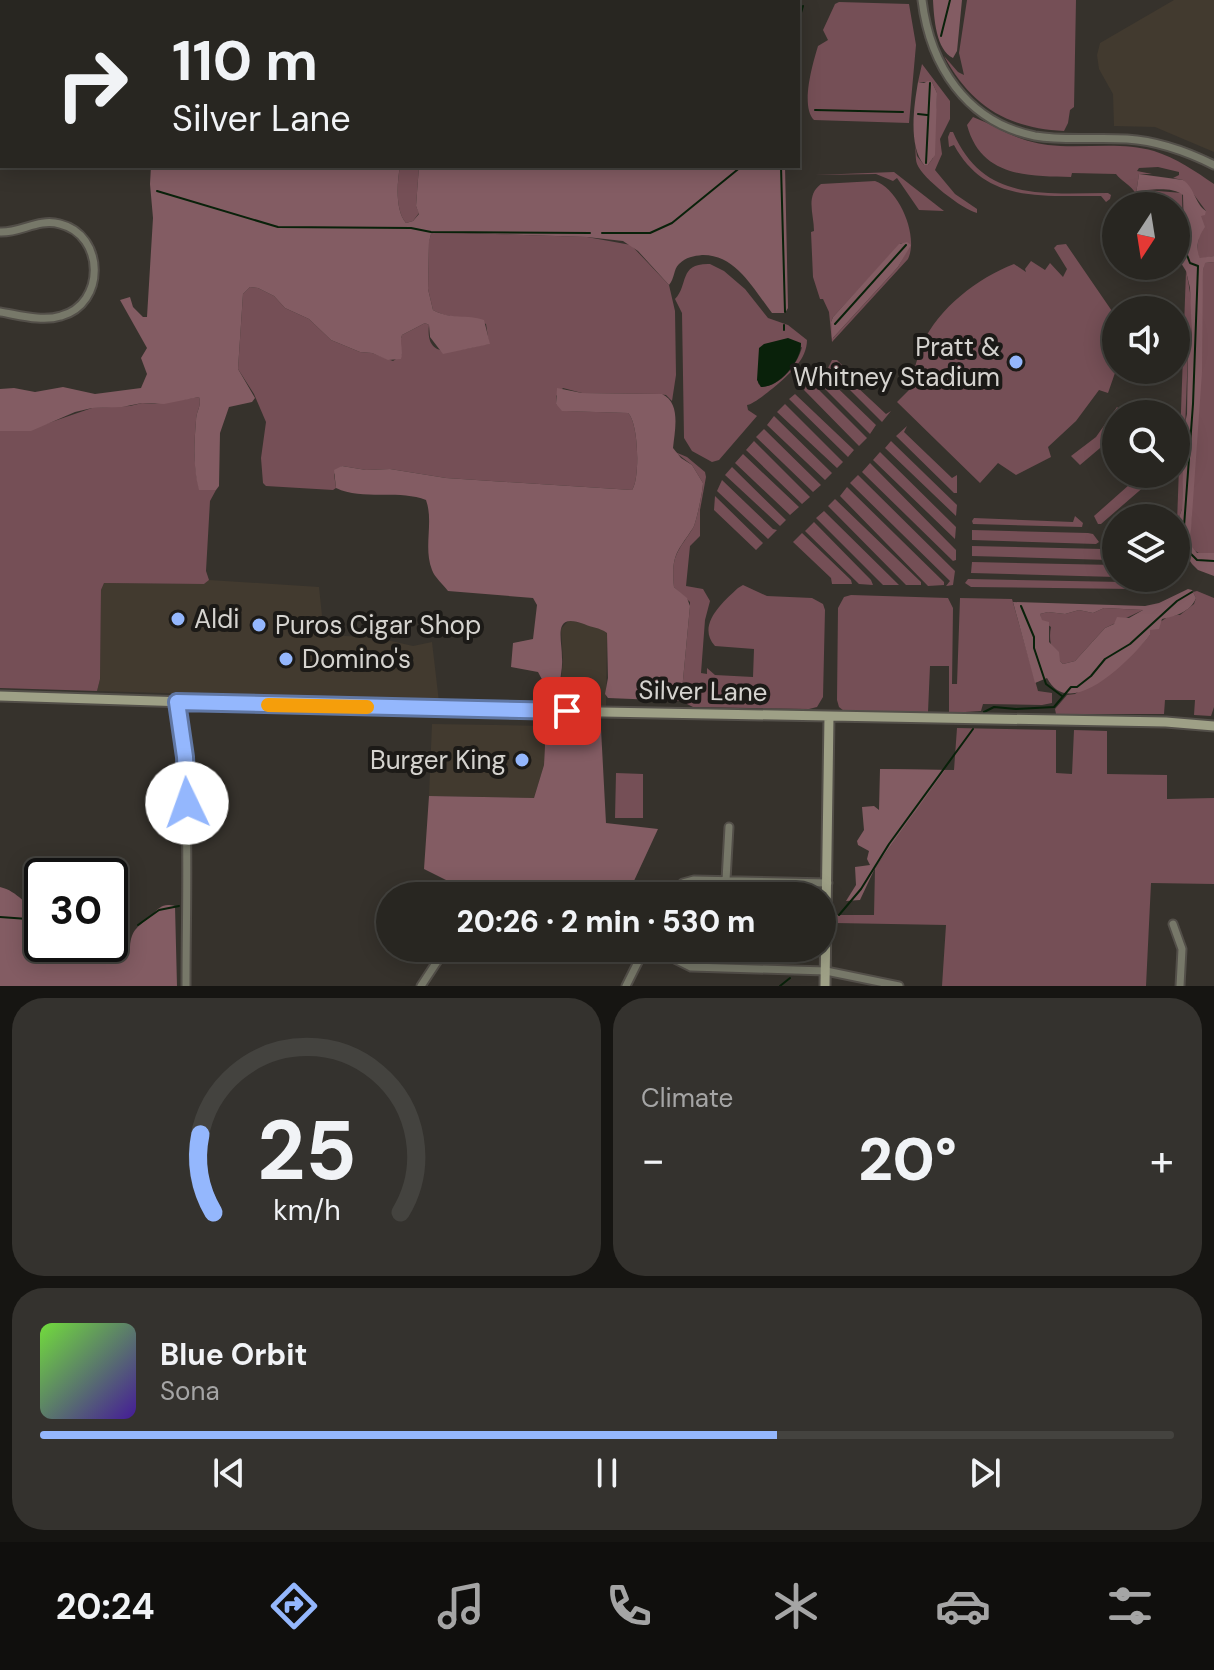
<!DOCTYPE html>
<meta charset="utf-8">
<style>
:root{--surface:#282621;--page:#34322e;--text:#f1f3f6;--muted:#a5a5a5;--line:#44433f;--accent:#94b7fd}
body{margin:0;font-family:"DM Sans",sans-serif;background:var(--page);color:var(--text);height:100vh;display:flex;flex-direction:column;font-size:30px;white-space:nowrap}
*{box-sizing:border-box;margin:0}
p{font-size:26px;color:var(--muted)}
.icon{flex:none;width:44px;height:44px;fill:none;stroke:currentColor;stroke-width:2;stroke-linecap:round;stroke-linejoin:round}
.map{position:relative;height:986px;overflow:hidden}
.drawer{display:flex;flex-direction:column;gap:12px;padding:12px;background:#161512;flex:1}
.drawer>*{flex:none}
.hud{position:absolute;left:0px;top:0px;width:800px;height:168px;box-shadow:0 4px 20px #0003,0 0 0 2px var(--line);background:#282621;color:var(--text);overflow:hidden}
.needle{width:52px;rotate:192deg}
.tools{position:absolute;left:1102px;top:192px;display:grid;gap:16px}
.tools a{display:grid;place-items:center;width:88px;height:88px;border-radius:50%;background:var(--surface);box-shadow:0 4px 20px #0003,0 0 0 2px var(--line);font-size:40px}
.speed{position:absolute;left:24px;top:858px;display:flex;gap:16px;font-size:40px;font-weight:700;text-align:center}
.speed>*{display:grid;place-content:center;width:104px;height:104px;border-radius:50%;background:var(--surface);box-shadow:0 4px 20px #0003,0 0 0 2px var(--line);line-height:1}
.speed .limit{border:4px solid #111;border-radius:12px;background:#fff;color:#111}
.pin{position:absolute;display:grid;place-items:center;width:68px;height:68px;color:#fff;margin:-34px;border-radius:16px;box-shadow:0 4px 12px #0006}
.me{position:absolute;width:88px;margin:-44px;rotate:357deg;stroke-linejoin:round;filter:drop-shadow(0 0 6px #0008)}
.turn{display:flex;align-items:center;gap:28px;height:168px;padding:0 40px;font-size:36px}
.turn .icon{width:104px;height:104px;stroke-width:2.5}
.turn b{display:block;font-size:56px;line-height:68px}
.big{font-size:60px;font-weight:800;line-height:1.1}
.drawer .widget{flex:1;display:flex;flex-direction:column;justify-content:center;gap:12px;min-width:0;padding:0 28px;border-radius:32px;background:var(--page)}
.drawer .dial{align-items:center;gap:0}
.dial svg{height:208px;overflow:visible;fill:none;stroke:var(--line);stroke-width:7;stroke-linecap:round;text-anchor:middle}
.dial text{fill:var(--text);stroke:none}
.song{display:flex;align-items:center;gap:24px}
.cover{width:96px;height:96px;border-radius:12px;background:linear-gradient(135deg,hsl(100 70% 55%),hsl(260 70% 35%))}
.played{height:8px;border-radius:4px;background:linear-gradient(90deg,var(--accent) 65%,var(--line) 65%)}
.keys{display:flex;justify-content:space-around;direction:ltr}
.heat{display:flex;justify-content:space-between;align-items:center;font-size:44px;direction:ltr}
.drawer .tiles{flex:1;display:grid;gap:12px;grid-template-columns:1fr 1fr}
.widget:last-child{grid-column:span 2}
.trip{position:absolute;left:376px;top:882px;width:460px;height:80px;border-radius:40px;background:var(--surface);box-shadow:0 4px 20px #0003,0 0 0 2px var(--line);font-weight:800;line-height:80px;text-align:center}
.dock{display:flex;height:128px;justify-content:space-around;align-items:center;background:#100f0d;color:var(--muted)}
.dock .icon{width:56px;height:56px}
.dock .selected{color:var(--accent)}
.dock b{font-size:36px;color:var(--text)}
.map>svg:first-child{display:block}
.built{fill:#423a2f}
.green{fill:#754f56;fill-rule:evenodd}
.forest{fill:#835c63;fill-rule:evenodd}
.water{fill:#09210a}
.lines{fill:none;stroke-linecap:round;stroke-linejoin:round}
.stream{stroke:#09210a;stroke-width:2}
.street-casing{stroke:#534f49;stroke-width:11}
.secondary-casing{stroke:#534f49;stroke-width:13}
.street{stroke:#777869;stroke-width:7}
.secondary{stroke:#9ea086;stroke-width:9}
.route-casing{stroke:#6077a4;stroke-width:20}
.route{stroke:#94b7fd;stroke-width:14}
.slow{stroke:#f59e0b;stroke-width:14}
.poi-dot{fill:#94b7fd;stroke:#1c1a17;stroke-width:3}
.labels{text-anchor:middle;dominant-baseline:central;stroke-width:8;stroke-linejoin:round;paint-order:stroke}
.poi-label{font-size:26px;fill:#d5d3cf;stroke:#1c1a17;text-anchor:start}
.street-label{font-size:26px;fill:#d5d3cf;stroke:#1c1a17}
</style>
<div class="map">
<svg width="1214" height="986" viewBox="0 0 1214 986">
<rect width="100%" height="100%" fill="#36322c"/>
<path class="built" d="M1174,0H1214V152L1155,127L1114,126L1113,94L1099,69L1097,55L1100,43Z
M209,580L319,587L323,625L330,635L378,638L413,646L432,642L439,702L97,691L100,679L101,590L104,583L204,584Z
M569,620L600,628L607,633L606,706L554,705L555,696L560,690L563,660L561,629Z
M432,724L546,726L544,765L534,798L429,796Z"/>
<path class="green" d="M967,0H1076L1074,107L1070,110L1068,123L1064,131C1007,128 971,106 944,56L958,72L964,75L959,53Z
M839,2L909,4L916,45L909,123L814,120C800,106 813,63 818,46L828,40L823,30L835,4Z
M922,64L950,101V119L940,139L942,154L935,170L955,194L977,209V213C963,210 922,178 917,164C915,158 916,150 915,144L917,156L924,165H928L933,158L937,93L932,82H918Z
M973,117C1001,128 1015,141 1048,145C1083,149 1120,141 1154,151C1176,158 1195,171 1214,184V256L1200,259L1197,252L1201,215L1206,211L1183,180L1173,178L1179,175V172L1158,167L1139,168L1137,171L1152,174H1139L1136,194C1131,185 1121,181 1116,174L1072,173L1071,177C1027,176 981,177 967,125Z
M950,132H953C983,202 1043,193 1108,193L1111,195L1110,199L1106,202L1101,196C1042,195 986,204 954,145L949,147L948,137Z
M400,166H419L416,206L419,213L413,221L406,223C395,210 397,183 400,166Z
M894,172L944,211L919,210L897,178L893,181L876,174L815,175Z
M875,181C899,189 919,236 908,259L832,342L829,312L823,299H820L813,277L811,232L814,231C814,214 805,196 821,184ZM901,243L910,245L898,267L833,338L831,322L833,317Z
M1146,190L1182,193L1183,236L1176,235V206H1158Z
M434,232L587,237L631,245L669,285L675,311L676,375L672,401L666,395L658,394L582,393L563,388L556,396V404L567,411L628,413C639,423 640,480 632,490L446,478L390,469L366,470L342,466L334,474L336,488L333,490L266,486L263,483L261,458L266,422L254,394L238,369L243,294L250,287L258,288L274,296L285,308L309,319L331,340L360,352L372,353L393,361L402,355L400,342L402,335L425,323L429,325C424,367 468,346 489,344L486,324C469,315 450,320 433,310L428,289L429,241L431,234Z
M1066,244L1114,314L1108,322L1112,327L1116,324V342L1109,346L1116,353V370L1108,393L1099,390L1076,421L1048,447L1051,457L1016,475L998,463L980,483L897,402L914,385L911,381C914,369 918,357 922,345C938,308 978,278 1014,264L1026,272L1025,269L1031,261L1045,270L1050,263L1063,277L1067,269L1054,248L1057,245Z
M1214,262V553C1202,556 1196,554 1190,544L1203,270L1204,263Z
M710,264L724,271L745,289L768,318L788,325L807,340C807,349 803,358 797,365C791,374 756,404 747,405L748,410L757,416L719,460L712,462L692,451L684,438L682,313L675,299C689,285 678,263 710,264ZM802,347C798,364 780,387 761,387L758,383V369Z
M1186,271C1192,297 1195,326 1188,351L1182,509L1177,523Z
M832,360H837L844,367L841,372L886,414L891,411L882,422L828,368Z
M821,372L876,425L870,434L815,379Z
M808,383L813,384L867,438L859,446L804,390Z
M795,394L854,450L848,457L789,399Z
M199,397C202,406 196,411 196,421C194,444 193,469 200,490H216L210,501L206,571L209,580L204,584L104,583L101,590L100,679L97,691L0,688V431L34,428L92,408L130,406L142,403L155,404Z
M785,404L843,462L837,468L777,412Z
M1117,407L1125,414H1116V428L1106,443L1080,465L1071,456L1096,437Z
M774,416L832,473L825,480L767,425Z
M907,426L904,432L952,478L957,475V493H954L896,436Z
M764,429L821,485L813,492L756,437Z
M754,441L810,497L802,504L746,450Z
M891,441L957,505L956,516L885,448Z
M675,452L687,457L705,472L706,477L700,510V536L690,546L686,586L703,589L710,601L705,620L701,673L707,674V668L715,675L753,677L754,649L715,646C696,625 723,602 738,588L743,585L767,596L812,598L823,604L825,610L823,697L817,707L809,709L693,707L681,701L690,606V602L674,587C671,555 677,553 693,528C696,524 703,490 703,483L692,465Z
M880,452L956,527L955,539L873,460Z
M743,454L799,507L790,515L735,463Z
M870,463L956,550V560L953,561L862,472Z
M732,467L786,520L780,526L725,475Z
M858,475L955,571L953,585L946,586L950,581L850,483Z
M1138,477L1146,485L1101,524H1098L1094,516Z
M722,480L773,529L777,530L768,539L717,491Z
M847,487L944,582V585L928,586L840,496Z
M715,496L763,543L756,550L714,510Z
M835,499L921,582V585H906L828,506Z
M824,511L899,585H883L816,518Z
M1075,516L1083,523L1082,527L973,524L972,521L974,518L1073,522Z
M814,522L871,580L873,585L859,584L805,531Z
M972,530L1088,533L1093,534L1099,542L1096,544L972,540Z
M802,533L851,580L852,584H832L831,578L793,542Z
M972,546L1103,549L1112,558L1109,560L972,556Z
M972,562L1116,565V577L971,573Z
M968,579L1124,582L1137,585L1133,589L971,587L965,583Z
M1197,591L1214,598V707L1211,716L1194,715L1195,700H1165L1164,714H1056L1055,709L1067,695L1075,694C1101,676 1130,660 1150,635L1149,630C1160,624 1165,614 1180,615L1194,604L1196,598L1193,592Z
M851,595L948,598L953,608L952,684H957L960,598L1012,599L1038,691L1052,693V703L1042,705L983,704L981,711L949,713V666H930L928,712L844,711L839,707L837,700L838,608L844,597Z
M1104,608L1143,610L1105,628L1075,661L1063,664C1052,654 1048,641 1051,627L1041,620L1040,614L1048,612L1065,614L1079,610L1093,613Z
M957,728L1056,730V773L1072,774L1074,730L1107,731V774L1167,775V799L1214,798V884L1151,883L1146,986H942L946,925L835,923V915H874L875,868L914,813L880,769L954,770Z
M616,773L643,774V818H615Z"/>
<path class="forest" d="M933,0H962L957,51L953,58C936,50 934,18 933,0Z
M928,81L932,82L937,93L935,155L928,165H924C908,145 914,106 918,82L924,83Z
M151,166H400C397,183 395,210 406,223L413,221L419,214L416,206L419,166H785L788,308L785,313H772C754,290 736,254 702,255C694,256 686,257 679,264C673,270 675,278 669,285L638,251L623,241L587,237L434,232L431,234L429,242L428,289L433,310C451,320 467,314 484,320L490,344L443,354L430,337L429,325L425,323L402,335C399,343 404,351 401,359L388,360L372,353L360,352L331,340L309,319L285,308L274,296L258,288L250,287L243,294L238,369L255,398L252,402L229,407L220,433L219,486L216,490H199C193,469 194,444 196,421C196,411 202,406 199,397L164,404L142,403L122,407L92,408L75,412L31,431H0V389L14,388L35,392L63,387L95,394L141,388L147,374L141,358L147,348L120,300L130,297L133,307L143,317H147L153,218L150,184Z
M1139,174L1183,180C1195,188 1195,204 1206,211L1205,215L1201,216L1205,227C1198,237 1195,248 1200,258L1214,256V262L1205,263L1203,270L1202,372L1190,544L1197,553H1214V576L1198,570L1192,564L1180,546L1177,536V523L1182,509L1184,428L1187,414L1188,351L1192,339L1190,288L1186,271L1176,255V235L1180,237L1184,234L1183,195C1175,188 1158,189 1147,190L1158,206H1144L1136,194Z
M907,242L911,245L898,267L832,339L831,322L833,317L899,244Z
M557,388L582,393L662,394C681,403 675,429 673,448L681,458L692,465L703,483C703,490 696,524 693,528C677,552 671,555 674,587L687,598L690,606L681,701L608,698L605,694L608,678L607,633C599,627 592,628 584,624C552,612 562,638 562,658C563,669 559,679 560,690L559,694L551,696L538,672L511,667L513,643L533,639L537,605L533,598L448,591C443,584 435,578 432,570C423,547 434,522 426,500C398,489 363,501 336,488L334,470L342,466L366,470L390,469L446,478L632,490C640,480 639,423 628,413L562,411L556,404Z
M1188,589L1192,590L1196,598C1191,612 1173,617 1162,619L1159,629L1150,630V635C1132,658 1070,723 1047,678L1035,683L1013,602L1145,606L1159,603ZM1104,608L1143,610L1129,618L1117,617L1114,624L1105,628L1075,661L1063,664L1060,661L1059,652L1049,642V622L1042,620L1040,614L1048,612L1065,614L1079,610L1093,613Z
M546,726L601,729L606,823L658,829L627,896H478L424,869L429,796L534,798L544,765Z
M880,769L945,770L875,868L860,900L846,901L856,885L855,867L870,865L867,859L869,851L858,845L857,841L864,830L862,807L874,806L879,810Z
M0,887C18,891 26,907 42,913V944H108L123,951L130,947C131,929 139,926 152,915C160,907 163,903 175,906L177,986H0Z"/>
<path class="water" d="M788,338L801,343C802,361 778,388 761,387L757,380L759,348L764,344Z"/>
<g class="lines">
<path class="stream" d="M798,23L803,6
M941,36L950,0
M815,110L903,112
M918,114L927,115
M926,163L930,83
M781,166L785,312
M157,191L278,227L411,228L431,232L590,233
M602,233H650L672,223L742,166
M1180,237L1190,263L1198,266L1193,404L1183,540L1186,549L1197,560L1214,561
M835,324L906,245
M784,330V325
M1021,606L1034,637V648L1046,684L1062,696
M984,712L994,707L1016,709L1054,707L1071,687H1077L1091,676L1105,659L1130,644L1177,601L1192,592
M839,915L861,889L889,844L973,729
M0,917L42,920
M110,925L122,932L126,939
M111,925H126
M138,925L159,910L179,906
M780,986L790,978"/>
<defs>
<path id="street" d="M922,0C930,65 966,122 1035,136C1065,141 1096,137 1127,139C1158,141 1186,151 1214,165
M17,2L18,0
M0,84L2,83
M0,232C21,233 38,218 60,224C105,235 106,304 61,316C42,322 19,315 0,312
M177,702C191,796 186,891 186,986
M726,880L729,827
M671,896L683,883L694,880L828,883
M1173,924L1182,949L1180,986
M653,948L691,967L826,971L899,986
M421,986L446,948
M626,986L645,948"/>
<path id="secondary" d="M0,696L376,708L1166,722L1214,726
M825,986L829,716"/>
</defs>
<use href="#street" class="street-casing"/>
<use href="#secondary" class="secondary-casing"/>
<use href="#street" class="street"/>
<use href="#secondary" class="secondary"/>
</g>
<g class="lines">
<defs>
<path id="route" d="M187,803L185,757L177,702L567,711"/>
</defs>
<use href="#route" class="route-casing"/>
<use href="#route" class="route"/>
<path class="slow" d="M268,705L367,707"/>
</g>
<g class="poi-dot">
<circle cx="1016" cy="362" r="8"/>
<circle cx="178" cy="619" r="8"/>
<circle cx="259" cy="625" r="8"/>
<circle cx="286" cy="659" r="8"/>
<circle cx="522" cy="760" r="8"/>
</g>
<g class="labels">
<g class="poi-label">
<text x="1000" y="347" text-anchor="end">Pratt &amp;<tspan x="1000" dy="30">Whitney Stadium</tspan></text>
<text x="194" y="619">Aldi</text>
<text x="275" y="625">Puros Cigar Shop</text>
<text x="302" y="659">Domino's</text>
<text x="506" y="760" text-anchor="end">Burger King</text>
</g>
<g class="street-label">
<text transform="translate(703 691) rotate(1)">Silver Lane</text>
</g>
</g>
</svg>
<div class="tools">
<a><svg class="needle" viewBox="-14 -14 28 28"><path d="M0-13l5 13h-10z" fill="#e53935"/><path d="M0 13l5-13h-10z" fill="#a5a5a5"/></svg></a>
<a><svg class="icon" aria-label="sound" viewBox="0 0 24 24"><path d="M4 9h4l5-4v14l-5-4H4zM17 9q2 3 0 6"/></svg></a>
<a><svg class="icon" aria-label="search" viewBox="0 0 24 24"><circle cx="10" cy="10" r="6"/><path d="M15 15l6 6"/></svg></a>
<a><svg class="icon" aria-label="layers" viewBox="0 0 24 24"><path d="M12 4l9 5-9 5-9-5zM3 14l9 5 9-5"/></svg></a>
</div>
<div class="speed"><div class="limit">30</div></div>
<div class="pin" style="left:567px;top:711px;background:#d93025"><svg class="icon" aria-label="arrive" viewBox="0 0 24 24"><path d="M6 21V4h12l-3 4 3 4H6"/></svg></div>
<svg class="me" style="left:187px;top:803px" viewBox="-20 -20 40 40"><circle r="19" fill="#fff"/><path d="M0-13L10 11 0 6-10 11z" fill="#94b7fd"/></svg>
<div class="trip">20:26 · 2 min · 530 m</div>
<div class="hud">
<div class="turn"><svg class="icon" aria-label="right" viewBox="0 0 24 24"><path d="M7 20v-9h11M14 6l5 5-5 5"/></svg><div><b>110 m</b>Silver Lane</div></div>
</div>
</div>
<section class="drawer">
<div class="tiles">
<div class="widget dial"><svg viewBox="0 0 100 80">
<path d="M14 69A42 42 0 1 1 86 69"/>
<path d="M14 69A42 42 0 0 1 9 39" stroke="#94b7fd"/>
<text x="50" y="56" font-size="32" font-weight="700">25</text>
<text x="50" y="72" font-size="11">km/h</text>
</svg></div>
<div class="widget"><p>Climate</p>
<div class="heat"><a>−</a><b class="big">20°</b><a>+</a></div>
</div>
<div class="widget">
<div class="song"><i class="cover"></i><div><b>Blue Orbit</b><p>Sona</p></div></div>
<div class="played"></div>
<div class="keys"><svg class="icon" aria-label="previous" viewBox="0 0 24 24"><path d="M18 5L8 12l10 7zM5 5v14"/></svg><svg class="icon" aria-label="pause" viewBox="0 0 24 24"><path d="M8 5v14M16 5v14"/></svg><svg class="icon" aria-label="next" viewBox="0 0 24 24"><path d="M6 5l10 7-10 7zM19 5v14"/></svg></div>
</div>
</div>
</section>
<nav class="dock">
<b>20:24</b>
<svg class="icon selected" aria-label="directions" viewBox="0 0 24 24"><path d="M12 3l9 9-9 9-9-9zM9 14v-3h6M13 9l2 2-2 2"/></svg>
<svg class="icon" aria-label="music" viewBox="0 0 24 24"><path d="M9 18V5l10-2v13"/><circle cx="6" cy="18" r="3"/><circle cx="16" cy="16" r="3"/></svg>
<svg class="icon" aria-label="phone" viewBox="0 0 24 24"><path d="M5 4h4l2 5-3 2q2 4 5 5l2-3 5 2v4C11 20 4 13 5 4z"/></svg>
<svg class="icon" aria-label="climate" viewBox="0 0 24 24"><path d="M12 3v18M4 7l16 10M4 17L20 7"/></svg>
<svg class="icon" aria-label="car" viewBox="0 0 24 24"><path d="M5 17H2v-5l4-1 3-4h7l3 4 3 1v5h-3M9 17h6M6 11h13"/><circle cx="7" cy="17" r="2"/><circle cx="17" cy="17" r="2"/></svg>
<svg class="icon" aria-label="filters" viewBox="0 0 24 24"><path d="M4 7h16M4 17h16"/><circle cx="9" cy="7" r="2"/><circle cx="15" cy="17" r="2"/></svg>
</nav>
